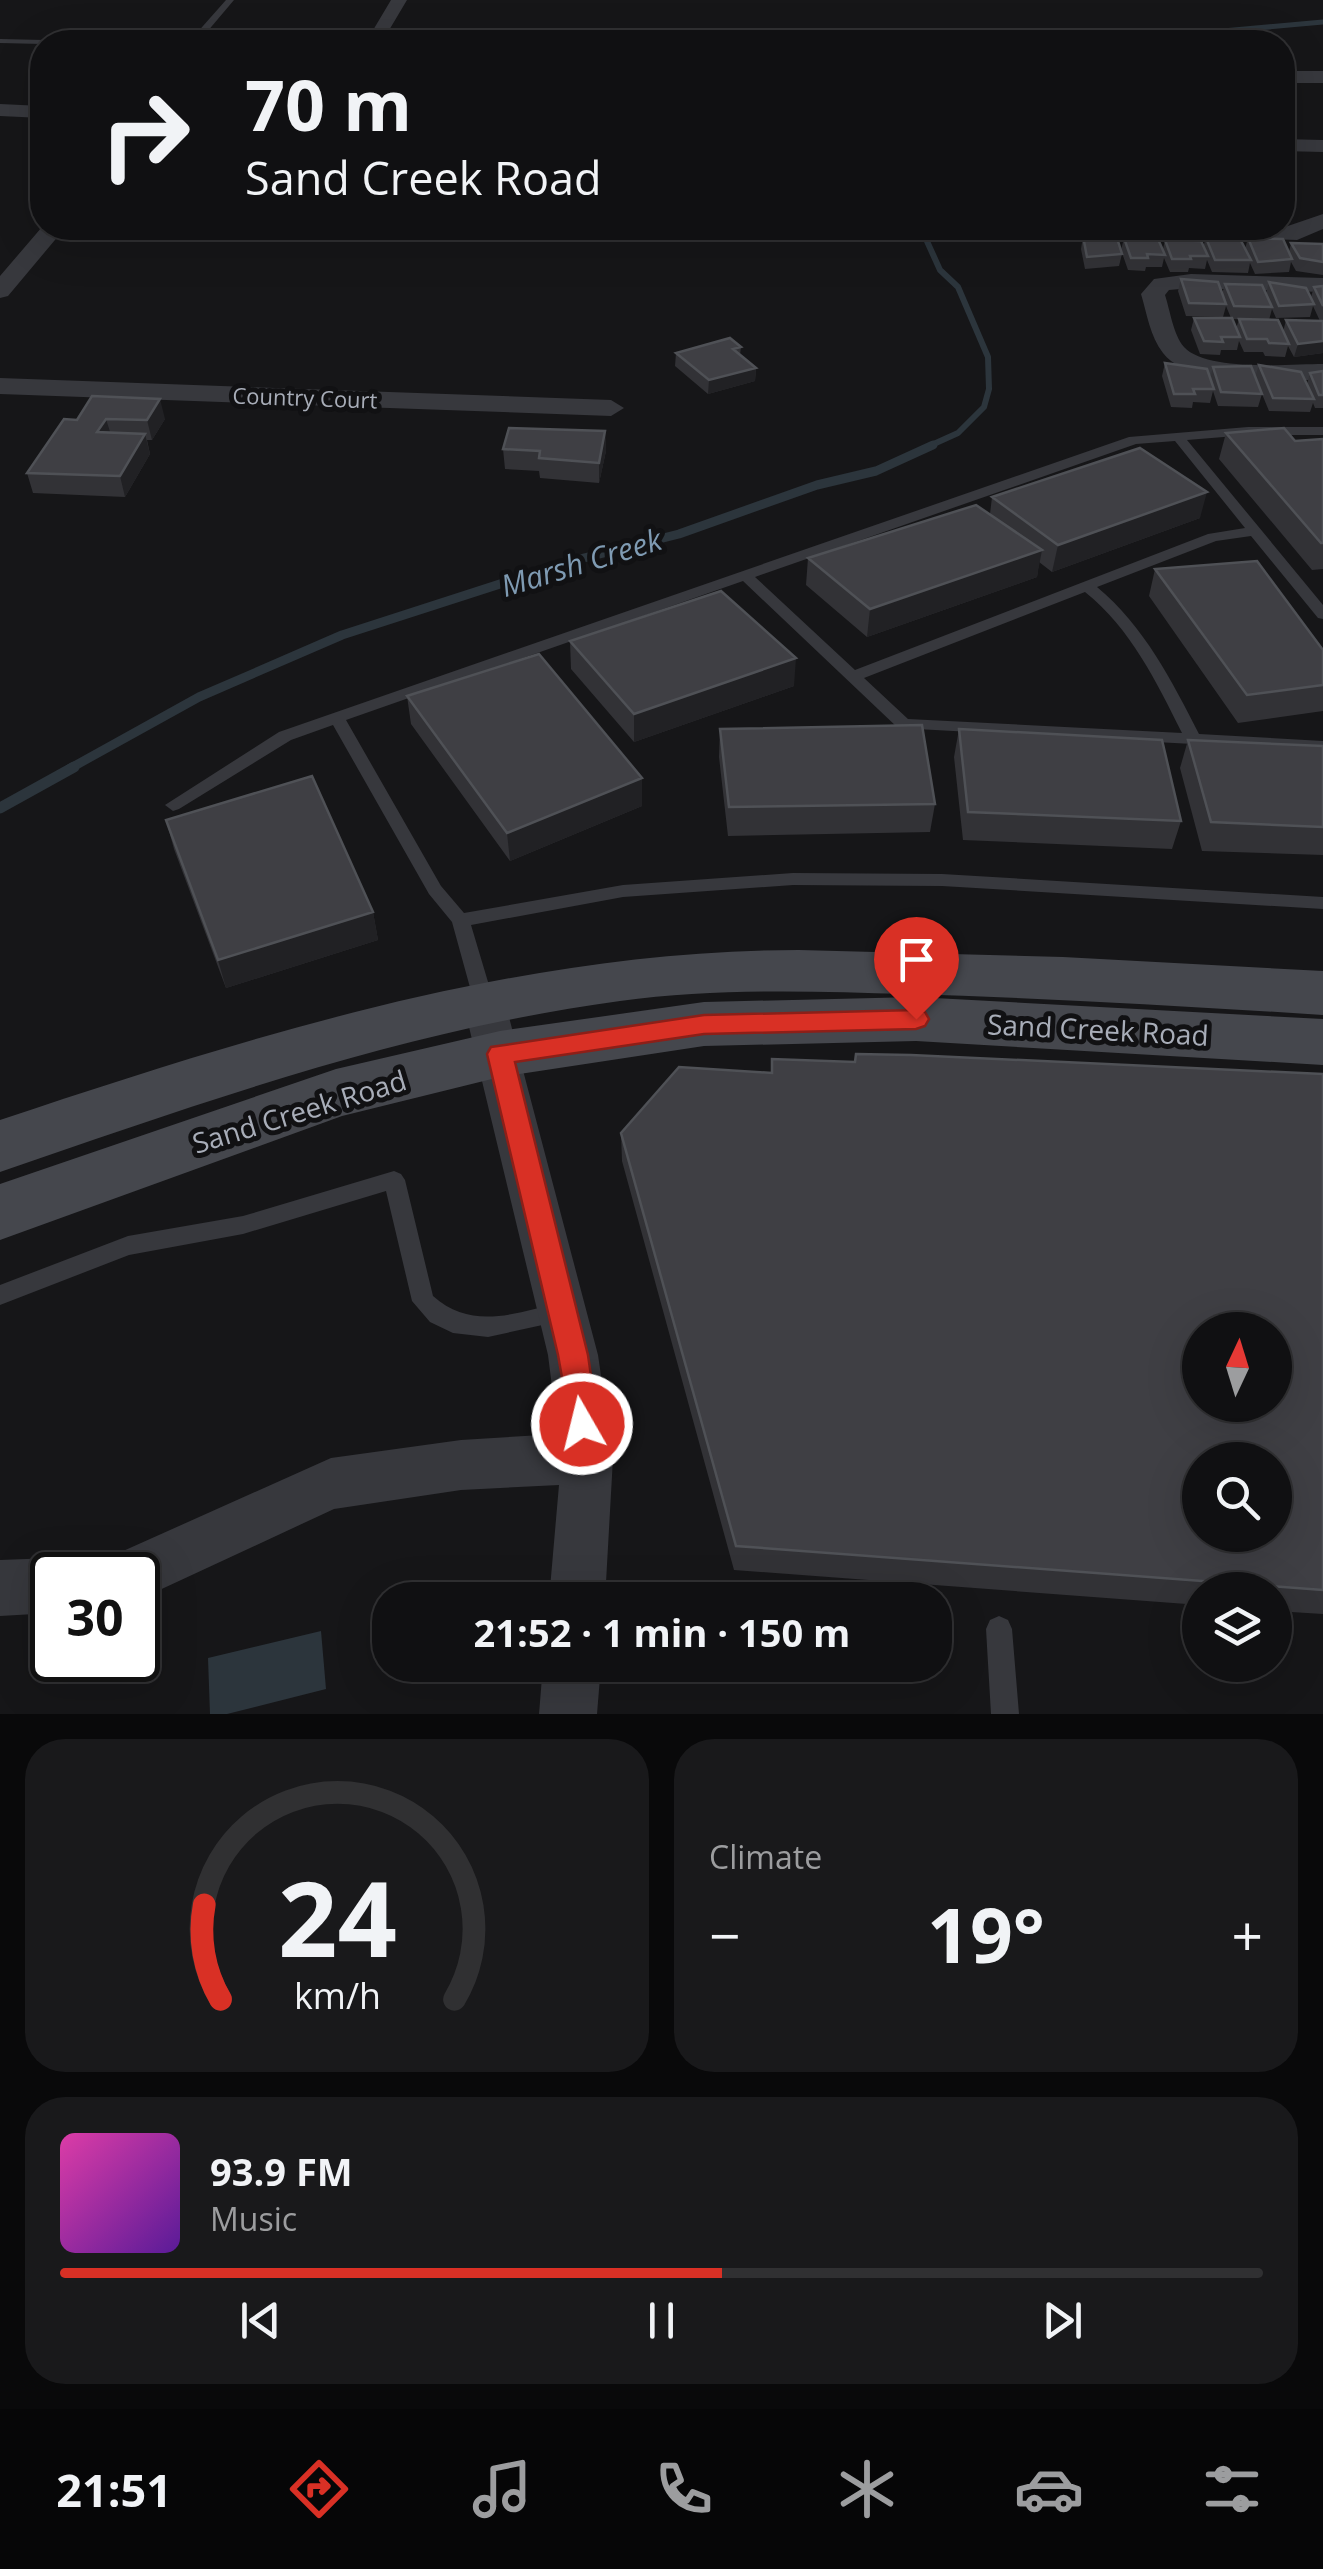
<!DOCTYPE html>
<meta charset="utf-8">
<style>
:root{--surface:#101012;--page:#19191b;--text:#f1f3f6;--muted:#9c9d9f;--line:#303032;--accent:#d93025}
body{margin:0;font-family:"Open Sans",sans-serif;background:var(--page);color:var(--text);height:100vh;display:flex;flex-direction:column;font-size:38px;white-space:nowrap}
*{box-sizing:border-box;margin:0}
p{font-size:32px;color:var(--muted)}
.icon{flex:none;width:55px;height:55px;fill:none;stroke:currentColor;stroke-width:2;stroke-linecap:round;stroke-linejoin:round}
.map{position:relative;height:1714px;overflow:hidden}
.sheet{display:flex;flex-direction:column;gap:25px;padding:25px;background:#09090a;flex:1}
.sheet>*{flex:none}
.guide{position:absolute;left:30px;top:30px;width:1265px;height:210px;border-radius:40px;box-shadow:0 10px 40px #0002,0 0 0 2px var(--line);background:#101012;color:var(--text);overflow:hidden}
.needle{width:65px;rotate:4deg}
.buttons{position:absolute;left:1182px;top:1312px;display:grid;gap:20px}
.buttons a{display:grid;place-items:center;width:110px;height:110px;border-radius:50%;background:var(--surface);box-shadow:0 10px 40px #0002,0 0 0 2px var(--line);font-size:50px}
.speed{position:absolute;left:30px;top:1552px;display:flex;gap:20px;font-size:50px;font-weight:700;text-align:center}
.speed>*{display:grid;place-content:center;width:130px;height:130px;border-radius:50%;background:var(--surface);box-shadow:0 10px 40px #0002,0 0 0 2px var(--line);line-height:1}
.speed .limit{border:5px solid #111;border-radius:15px;background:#fff;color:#111}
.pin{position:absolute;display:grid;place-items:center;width:85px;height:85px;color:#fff;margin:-102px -42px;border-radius:50% 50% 50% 0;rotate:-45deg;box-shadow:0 0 10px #0007}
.pin .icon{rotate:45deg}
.me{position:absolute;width:110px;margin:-55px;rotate:352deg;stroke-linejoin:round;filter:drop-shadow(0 0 8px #0008)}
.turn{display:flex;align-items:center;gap:35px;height:210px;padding:0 50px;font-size:45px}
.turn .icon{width:130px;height:130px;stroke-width:2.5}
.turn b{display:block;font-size:70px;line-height:85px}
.big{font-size:75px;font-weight:700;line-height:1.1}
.sheet .widget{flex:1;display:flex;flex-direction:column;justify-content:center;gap:15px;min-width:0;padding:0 35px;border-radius:40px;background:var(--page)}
.sheet .dial{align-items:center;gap:0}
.dial svg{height:260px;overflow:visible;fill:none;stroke:var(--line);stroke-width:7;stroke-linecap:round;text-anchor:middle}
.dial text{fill:var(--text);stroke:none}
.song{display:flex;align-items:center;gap:30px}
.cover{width:120px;height:120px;border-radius:15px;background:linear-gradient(135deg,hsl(320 70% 55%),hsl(270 70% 35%))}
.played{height:10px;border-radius:5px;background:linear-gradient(90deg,var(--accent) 55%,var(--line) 55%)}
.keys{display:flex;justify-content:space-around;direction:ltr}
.heat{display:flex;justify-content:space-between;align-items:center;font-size:55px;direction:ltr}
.sheet .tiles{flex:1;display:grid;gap:25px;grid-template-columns:1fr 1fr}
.widget:last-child{grid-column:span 2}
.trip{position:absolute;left:372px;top:1582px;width:580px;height:100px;border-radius:40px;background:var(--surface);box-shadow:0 10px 40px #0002,0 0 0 2px var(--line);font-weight:700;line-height:100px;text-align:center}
.tab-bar{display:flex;height:160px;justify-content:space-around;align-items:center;background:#060607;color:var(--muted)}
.tab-bar .icon{width:70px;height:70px}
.tab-bar .current{color:var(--accent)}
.tab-bar b{font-size:45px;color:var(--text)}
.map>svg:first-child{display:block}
.water{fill:#2c353c}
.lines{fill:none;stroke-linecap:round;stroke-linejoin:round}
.stream-far3{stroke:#2c353c;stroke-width:5}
.stream-far2{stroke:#2c353c;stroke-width:6}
.stream-far1{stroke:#2c353c;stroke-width:9}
.stream{stroke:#2c353c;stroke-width:11}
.lane{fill:#37383d;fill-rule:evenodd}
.street{fill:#37383d;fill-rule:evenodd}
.secondary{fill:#45474d;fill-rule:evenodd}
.wall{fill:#323236;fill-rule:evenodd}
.shaded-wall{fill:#212124}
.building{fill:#3f3f44;stroke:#4f5156;stroke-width:2.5;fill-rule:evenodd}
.route{fill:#d93025;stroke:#8d1f18;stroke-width:2.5}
.labels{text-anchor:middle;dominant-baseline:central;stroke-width:10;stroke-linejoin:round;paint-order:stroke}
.far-street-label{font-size:22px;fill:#a8adb8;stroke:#111113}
.street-label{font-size:28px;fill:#a8adb8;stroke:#111113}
.water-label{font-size:30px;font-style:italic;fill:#7f9bb3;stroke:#111113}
</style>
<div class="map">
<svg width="1323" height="1714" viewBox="0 0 1323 1714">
<rect width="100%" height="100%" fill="#161618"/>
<path class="water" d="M321,1631L326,1689L227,1714H210L208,1658Z"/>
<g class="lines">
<path class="stream-far3" d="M1102,42L1323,22"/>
<path class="stream-far2" d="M921,228L940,270L958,287L988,357L989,389L984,407L958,433L927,447"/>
<path class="stream-far1" d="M69,769L199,697L342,635L568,562L679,534L817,485L876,471L933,445"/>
<path class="stream" d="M0,808L74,767"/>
<path class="lane" d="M226,0H234L201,39L181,42L195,35Z
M0,39L44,40L48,42L42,44L0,43Z
M1248,427H1323V435H1248L1187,440L1323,605V619L1318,618L1251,536L1216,541L1097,587C1144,626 1172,681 1199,734L1323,741V751L898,728L743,581L346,720L441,886L464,913L623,885L793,873L942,874L1323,897V909L942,886L793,885L623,897L471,925L494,1002L491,1007H477L474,1002L452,922L429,894L333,725L291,740L179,809L173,811L165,805L279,732L1129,437ZM1175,441L1245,528L1208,534L855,670L755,577L1136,444ZM1085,592C1131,629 1156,681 1182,733L908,719L864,678Z
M394,1171L401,1174L405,1180L433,1296C472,1331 516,1313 562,1302L570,1305L573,1312L570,1319L488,1337L453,1333L430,1322L412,1301L386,1191L243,1234L129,1255L0,1305V1285L128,1236L243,1216Z
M999,1616L1008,1620L1012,1629L1019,1714H991L986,1629L990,1620Z"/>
<path class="street" d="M391,0H407L382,42H366Z
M1282,71H1323V83H1282Z
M0,104L42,106V118L0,116Z
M1282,139L1323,140V152L1282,151Z
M1323,214V229L1297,240L1155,235L1144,228H1282Z
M42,227L65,228L8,296L0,298V276Z
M1191,274L1323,278V292L1191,288L1169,290L1165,295C1170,310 1173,334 1184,347C1207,372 1290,364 1323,364V380C1283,379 1189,388 1163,353C1150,336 1147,314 1141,294L1154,279Z
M0,378L611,400L624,408L611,416L0,394Z
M484,986L499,991L505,1002L598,1355L613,1458L605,1600H549L559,1485L461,1490L334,1509L138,1600V1575H104L112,1556L331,1458L461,1440L558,1434L548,1355L463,1002L469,991Z
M52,1558L72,1566L75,1575H52V1613L0,1616V1560Z
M543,1665H601L597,1714H539Z"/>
<path class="secondary" d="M799,950L1063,957L1323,971V1015C1184,1006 1046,998 907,994C811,991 715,988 620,1001C405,1030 203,1102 0,1172V1120C260,1033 522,951 799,950Z
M916,997L1323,1019V1065L916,1041L704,1046L500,1077L342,1116L0,1240V1184L336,1069L500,1031L704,1002Z"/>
</g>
<path class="wall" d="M1083,236L1122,254L1119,266L1085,269L1081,249Z
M1124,238L1163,249L1165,240L1203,247L1206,238L1245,249L1248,238L1289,252L1291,243L1323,244V275L1296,271L1291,262L1289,272L1255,274L1250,263L1248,273L1212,272L1207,260L1205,269L1189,268L1188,272H1170L1164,258L1162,267H1146L1145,271L1128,270L1121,250Z
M1181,279L1222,294L1225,284L1266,294L1269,282L1311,297L1314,287L1323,286V353L1294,357L1288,346L1285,357L1265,356L1263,352H1244L1239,341L1237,350H1221L1220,355L1200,354L1191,330L1194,318H1231L1226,306L1223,317L1186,316L1178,291ZM1313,306L1320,321L1286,320L1283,332L1239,319L1236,329L1232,319L1269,320L1272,309L1276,318L1310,317Z
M741,347L740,355L756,368L755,381L708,394L675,366L676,353Z
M1165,363L1210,379L1213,367L1255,377L1259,365L1307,384L1310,373L1323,371V408H1315L1313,403L1310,412L1269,411L1262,394L1258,407L1218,406L1213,391L1210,403L1193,402L1192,408L1171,407L1162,376Z
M64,419H165L152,440H147L150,454L125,497L33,493L27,473Z
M605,431L606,451L599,483L540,478L539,471L505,469L503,449Z
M1226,433L1295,441L1323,439V569L1312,570L1219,459Z
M992,497L1200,518L1052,572L1039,562L1037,577L867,637L806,585L808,558L990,514Z
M1155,569L1323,650V711L1238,723L1149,596Z
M570,641L794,686L634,742L571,669Z
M407,696L642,778V806L510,861L411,724Z
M720,729L935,804L930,832L728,836L719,757Z
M959,729L1181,821L1172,849L963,840L954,757Z
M1188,740L1323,746V855L1202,851L1180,768Z
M166,820L373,912L378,940L226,988L174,849Z
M1323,1074V1614L1275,1611V1590H1200V1605L734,1570L622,1161L621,1133Z"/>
<path class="shaded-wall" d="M1323,341V353L1294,357L1298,344Z
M756,368L755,381L708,394L709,380Z
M160,399L165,419L152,440L147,420Z
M106,419L112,438L97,432Z
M605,431L606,451L599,483V463Z
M145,434L150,454L125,497L120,476Z
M1207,492L1200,518L1052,572L1058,545Z
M1042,550L1037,577L867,637L870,609Z
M796,658L794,686L634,742V714Z
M642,778V806L510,861L507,833Z
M373,912L378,940L226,988L218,960Z"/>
<path class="building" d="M1083,236L1117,238L1122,254L1087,257Z
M1124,238L1158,239L1165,255L1147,254L1148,258H1131Z
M1206,238L1240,239L1251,260H1215Z
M1248,238L1283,239L1292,259L1258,262Z
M1165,240L1201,241L1208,256H1190L1191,259H1172Z
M1291,243L1323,244V262L1300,258Z
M1181,279L1218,282L1226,304L1189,303Z
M1269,282L1306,288L1314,304L1279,306Z
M1225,284L1262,285L1272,307L1234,306Z
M1323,286V306L1314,287Z
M1194,318H1232L1240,337H1221L1223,342L1204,341Z
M1239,319L1278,320L1289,344L1269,343L1267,339H1247Z
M1286,320L1323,321V341L1298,344Z
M730,338L741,347L733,349L756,368L709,380L676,353Z
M1165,363L1207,369L1214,389H1193L1195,394H1174Z
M1259,365L1301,372L1314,399L1273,398Z
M1251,366L1262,394L1221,392L1213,367Z
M1323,371V395H1319L1310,373Z
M92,396L160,399L147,420L106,419L97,432L145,434L120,476L27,473L64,419L77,420Z
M509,428L605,431L599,463L539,458L540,451L503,449Z
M1284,428L1295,441L1323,439V543H1321L1226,433Z
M1140,448L1207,492L1058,545L992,497Z
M976,505L1042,550L870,609L808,558Z
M1257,561L1323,650V685L1247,695L1155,569Z
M721,591L796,658L634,714L570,641Z
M539,654L642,778L507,833L407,696Z
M922,725L935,804L729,807L720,729Z
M959,729L1162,740L1181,821L968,812Z
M1188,740L1323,746V827L1211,822Z
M312,776L373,912L218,960L166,820Z
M856,1054L911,1055L1323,1074V1590L736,1546L621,1133L679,1067L772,1073V1059L855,1062ZM1200,1330H1275V1405H1200ZM1200,1460H1275V1535H1200Z"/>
<path class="route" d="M916,1010L925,1012L929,1019L925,1026L916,1029L704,1034L515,1062L588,1355L598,1424L593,1434L582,1438L572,1434L558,1355L487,1054L491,1047L704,1015Z"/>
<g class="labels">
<g class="far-street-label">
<text transform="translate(305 397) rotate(2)">Country Court</text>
</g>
<g class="street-label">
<text transform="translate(1098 1029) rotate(3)">Sand Creek Road</text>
<text transform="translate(299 1111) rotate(-17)">Sand Creek Road</text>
</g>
<g class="water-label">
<text transform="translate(581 562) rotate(-17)">Marsh Creek</text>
</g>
</g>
</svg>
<div class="buttons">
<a><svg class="needle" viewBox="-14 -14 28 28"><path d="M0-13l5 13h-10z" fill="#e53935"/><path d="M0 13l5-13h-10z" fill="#9c9d9f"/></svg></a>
<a><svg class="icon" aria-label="search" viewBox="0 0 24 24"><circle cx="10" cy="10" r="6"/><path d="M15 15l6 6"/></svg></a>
<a><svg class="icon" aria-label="layers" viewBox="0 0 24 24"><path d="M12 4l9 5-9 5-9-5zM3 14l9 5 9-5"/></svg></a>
</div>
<div class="speed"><div class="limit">30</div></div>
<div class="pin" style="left:916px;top:1019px;background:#d93025"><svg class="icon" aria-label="arrive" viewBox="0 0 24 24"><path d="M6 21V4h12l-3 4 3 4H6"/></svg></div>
<svg class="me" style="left:582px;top:1424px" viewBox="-20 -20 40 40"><circle r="17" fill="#d93025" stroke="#fff" stroke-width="3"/><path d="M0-11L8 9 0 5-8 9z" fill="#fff"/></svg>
<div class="trip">21:52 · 1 min · 150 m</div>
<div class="guide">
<div class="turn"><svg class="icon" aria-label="right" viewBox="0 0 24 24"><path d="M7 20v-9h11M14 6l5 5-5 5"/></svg><div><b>70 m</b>Sand Creek Road</div></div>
</div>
</div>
<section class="sheet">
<div class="tiles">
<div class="widget dial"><svg viewBox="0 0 100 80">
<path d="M14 69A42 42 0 1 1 86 69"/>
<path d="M14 69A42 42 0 0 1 9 40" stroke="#d93025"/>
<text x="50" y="56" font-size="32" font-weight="700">24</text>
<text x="50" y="72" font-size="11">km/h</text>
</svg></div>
<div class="widget"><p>Climate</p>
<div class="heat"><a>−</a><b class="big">19°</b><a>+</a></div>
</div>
<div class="widget">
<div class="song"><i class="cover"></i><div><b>93.9 FM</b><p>Music</p></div></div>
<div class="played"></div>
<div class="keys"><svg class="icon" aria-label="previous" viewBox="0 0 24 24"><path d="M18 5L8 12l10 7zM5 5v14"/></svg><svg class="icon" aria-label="pause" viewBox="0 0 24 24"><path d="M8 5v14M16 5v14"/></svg><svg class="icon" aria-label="next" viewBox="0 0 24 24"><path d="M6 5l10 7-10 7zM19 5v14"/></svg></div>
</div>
</div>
</section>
<nav class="tab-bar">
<b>21:51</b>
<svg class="icon current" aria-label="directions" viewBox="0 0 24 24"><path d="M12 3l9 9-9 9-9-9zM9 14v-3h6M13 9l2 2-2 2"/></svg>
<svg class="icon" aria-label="music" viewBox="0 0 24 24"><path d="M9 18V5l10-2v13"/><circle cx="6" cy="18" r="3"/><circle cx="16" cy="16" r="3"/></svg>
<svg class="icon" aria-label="phone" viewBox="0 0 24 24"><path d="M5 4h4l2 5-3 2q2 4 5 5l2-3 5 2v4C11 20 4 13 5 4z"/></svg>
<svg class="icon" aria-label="climate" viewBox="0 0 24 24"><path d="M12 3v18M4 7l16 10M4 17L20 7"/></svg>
<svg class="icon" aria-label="car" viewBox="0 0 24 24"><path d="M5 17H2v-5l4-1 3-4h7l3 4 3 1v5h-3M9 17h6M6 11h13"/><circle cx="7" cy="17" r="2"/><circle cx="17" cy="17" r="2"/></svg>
<svg class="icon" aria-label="filters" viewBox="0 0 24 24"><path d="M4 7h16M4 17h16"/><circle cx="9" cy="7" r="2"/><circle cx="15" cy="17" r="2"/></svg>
</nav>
